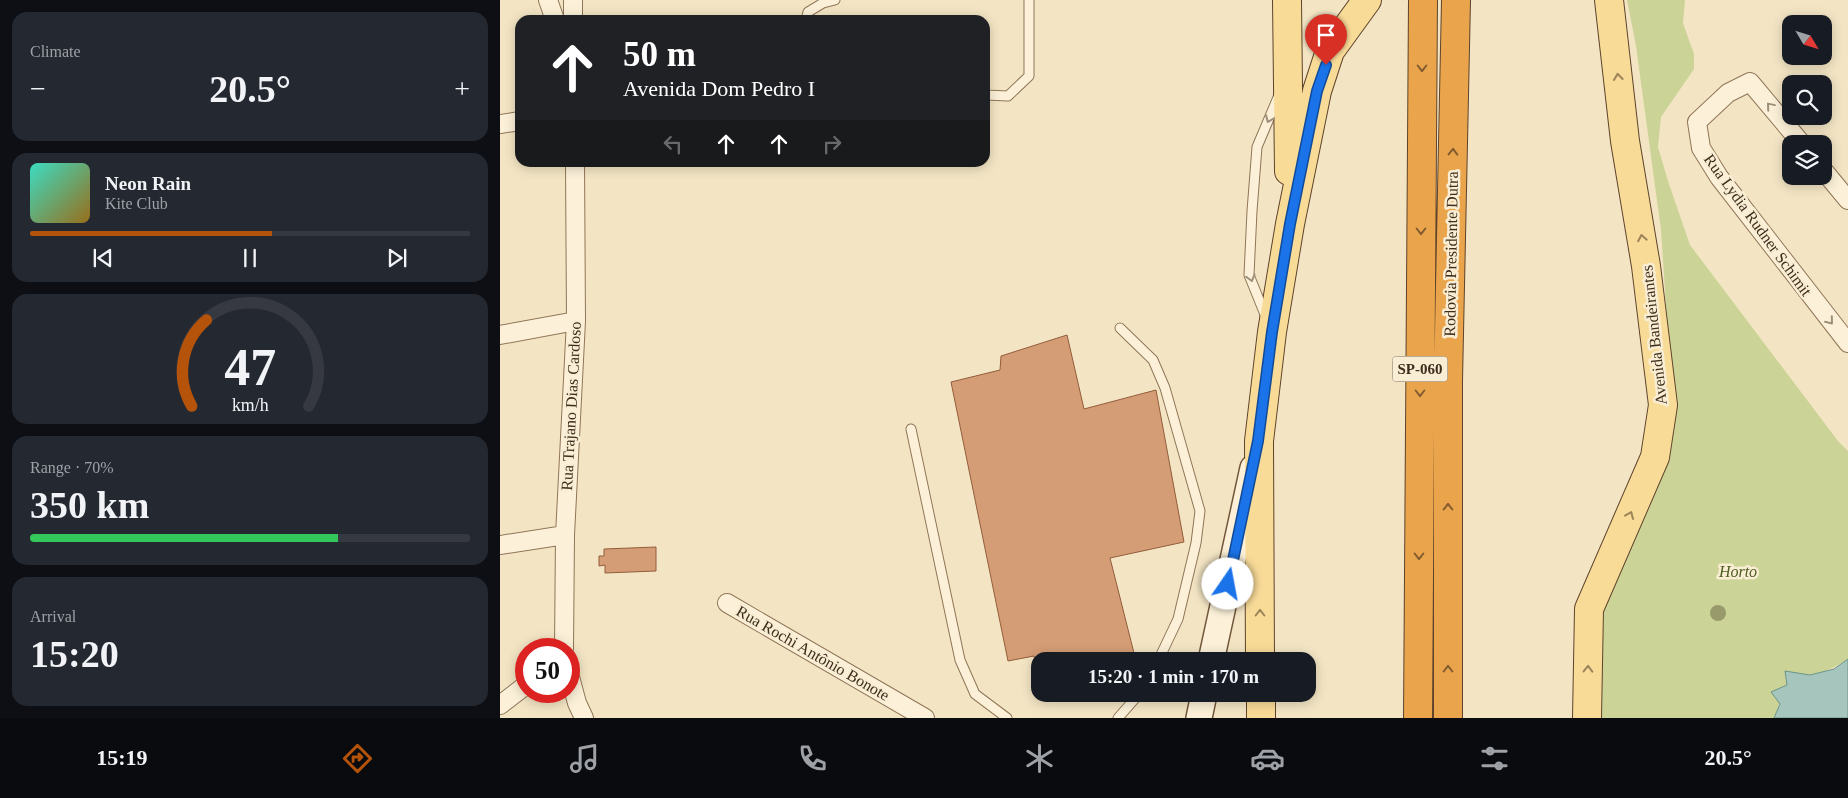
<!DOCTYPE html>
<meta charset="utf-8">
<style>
:root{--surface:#171b24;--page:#242831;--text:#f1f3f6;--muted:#9ea1a6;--line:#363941;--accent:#b45309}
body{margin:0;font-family:"Times New Roman",serif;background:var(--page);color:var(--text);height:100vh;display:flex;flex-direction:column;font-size:19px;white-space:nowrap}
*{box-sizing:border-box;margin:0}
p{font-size:16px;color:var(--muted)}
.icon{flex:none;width:28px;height:28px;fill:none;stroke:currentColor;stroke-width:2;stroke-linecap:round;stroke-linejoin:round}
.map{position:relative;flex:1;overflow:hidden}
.side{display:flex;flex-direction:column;gap:12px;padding:12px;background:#0d0f14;width:500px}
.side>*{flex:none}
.hud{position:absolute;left:15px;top:15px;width:475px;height:152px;border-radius:15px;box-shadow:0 2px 12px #0003;background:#202124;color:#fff;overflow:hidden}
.needle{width:32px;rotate:128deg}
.fabs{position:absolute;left:1282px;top:15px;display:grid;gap:10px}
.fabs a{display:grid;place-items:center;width:50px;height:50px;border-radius:10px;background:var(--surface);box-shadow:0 2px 12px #0003;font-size:25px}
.speed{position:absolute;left:15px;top:638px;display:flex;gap:10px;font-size:25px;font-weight:700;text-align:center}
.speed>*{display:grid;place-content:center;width:65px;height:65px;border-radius:50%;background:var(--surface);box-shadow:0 2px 12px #0003;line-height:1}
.speed .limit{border:8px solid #d22;background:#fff;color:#111}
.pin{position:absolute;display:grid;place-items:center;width:42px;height:42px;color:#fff;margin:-51px -21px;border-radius:50% 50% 50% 0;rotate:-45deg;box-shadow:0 0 5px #0007}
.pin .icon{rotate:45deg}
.me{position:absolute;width:55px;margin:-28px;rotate:12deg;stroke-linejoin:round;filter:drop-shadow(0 0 4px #0008)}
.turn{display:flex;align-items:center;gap:18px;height:105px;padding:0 25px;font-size:22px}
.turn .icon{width:65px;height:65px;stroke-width:2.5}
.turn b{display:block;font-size:35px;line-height:42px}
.lanes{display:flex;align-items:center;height:48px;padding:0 25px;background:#0003;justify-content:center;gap:25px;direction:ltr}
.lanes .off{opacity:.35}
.big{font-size:38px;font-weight:700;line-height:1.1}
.side .card{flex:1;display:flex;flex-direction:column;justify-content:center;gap:8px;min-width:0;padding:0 18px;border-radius:15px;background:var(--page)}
.side .dial{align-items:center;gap:0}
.dial svg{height:130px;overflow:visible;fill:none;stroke:var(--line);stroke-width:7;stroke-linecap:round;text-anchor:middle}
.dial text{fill:var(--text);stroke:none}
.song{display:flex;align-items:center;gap:15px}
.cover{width:60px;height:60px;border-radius:8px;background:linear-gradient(135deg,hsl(170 70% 55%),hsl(40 70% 35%))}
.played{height:5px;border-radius:2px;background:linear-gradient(90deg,var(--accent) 55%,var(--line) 55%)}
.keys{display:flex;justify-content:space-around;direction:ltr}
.heat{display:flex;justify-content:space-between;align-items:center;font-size:28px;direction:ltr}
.charge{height:8px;border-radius:4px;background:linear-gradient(90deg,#34c759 70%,var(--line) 0)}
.trip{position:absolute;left:531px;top:652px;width:285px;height:50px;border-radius:15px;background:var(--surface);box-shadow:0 2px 12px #0003;font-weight:700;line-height:50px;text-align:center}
.tab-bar{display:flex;height:80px;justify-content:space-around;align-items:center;background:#090b0e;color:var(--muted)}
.tab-bar .icon{width:35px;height:35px}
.tab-bar .selected{color:var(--accent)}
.tab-bar b{font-size:22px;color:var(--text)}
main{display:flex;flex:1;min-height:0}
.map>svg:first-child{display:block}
.green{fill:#ccd396}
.water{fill:#a6c5bc;stroke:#6b958b}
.building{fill:#d59d75;stroke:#925d3b}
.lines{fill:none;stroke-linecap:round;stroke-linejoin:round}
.lane-casing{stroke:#907558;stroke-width:11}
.street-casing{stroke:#907558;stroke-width:20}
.secondary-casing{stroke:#72563b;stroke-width:28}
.primary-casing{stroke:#5d432c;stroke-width:30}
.highway-casing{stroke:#5d432c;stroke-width:30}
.lane{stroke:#fcf1d8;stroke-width:9}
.street{stroke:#fcf1d8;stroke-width:18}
.secondary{stroke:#fcf1d8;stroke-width:25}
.primary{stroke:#f9db98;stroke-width:28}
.highway{stroke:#eaa44c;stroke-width:28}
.tree{fill:#989a6b}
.oneway{stroke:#835d30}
.oneway2{stroke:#9c845a}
.oneway3{stroke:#9d8f7a}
.route-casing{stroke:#114b97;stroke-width:12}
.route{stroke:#1a73e8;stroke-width:9}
.labels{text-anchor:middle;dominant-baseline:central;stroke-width:5;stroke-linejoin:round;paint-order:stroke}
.shield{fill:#f9eed4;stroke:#766754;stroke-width:1}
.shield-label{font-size:15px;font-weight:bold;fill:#3e2d1d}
.street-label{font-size:16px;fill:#3e2d1d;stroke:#f9eed4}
.park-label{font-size:16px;font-style:italic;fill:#4e5d22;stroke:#f9eed4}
</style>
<main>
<section class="side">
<div class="card"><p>Climate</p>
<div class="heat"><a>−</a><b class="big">20.5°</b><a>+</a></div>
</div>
<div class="card">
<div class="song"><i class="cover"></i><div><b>Neon Rain</b><p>Kite Club</p></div></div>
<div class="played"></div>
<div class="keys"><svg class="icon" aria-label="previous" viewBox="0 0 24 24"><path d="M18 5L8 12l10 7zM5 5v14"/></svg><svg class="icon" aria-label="pause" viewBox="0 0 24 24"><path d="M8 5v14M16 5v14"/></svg><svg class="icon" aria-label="next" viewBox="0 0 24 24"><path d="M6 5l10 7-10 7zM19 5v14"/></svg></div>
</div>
<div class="card dial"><svg viewBox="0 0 100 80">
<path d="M14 69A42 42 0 1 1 86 69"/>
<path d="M14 69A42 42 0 0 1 23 16" stroke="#b45309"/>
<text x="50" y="56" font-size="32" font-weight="700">47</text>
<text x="50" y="72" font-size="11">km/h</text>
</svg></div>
<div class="card"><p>Range · 70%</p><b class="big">350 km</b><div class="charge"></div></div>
<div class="card"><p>Arrival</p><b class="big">15:20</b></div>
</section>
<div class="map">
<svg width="1348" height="718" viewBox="0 0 1348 718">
<rect width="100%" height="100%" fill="#f3e5c4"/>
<path class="green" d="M1127,0H1185L1183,23L1194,54V69L1161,117L1158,147L1168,181L1190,245L1338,441L1348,451V659C1329,672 1309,676 1287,685L1274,718H1098L1097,614L1172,397L1161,230L1136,46Z"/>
<path class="water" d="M1348,659V718H1274L1280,704L1271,692L1287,685L1285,671L1310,675L1334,669Z"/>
<path class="building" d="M567,335L584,409L656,390L684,542L610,558L636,661H540V683L534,656L508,661L451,382L500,370L501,356Z
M156,547V571L105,573V565L99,566V556H104V549Z"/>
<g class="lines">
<defs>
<path id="lane" d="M306,20L308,12L323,3L335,0
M485,95L508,96L529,76V0
M766,317L749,275L752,211L757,147L779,95
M620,328L653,360L665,388L700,511L696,543L678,619L658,661
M411,429L460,660L475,694L507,718
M618,718L639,694"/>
<path id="street" d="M48,0L55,20
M73,0V20
M0,124L20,121
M1302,144L1250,82L1228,93L1197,122L1201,148L1219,177L1348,343
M1324,171L1348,200
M0,335L76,321
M0,545L65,535
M227,603L425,718
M64,649L65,535L76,321L75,162
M69,673L77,703L84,718
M0,705L26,685"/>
<path id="secondary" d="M711,661L753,468
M699,718L704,694"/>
<path id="primary" d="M787,0L789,171
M760,661L759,441L772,332L790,224L817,91L830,51L867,0
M761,694V718
M1087,718L1089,609L1155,457L1163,405L1146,266L1125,141L1109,0"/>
<path id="highway" d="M918,718L923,0
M948,718V381L956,0"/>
</defs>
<use href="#lane" class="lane-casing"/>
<use href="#street" class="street-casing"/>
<use href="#secondary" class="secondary-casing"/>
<use href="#primary" class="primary-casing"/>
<use href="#highway" class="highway-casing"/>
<use href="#lane" class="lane"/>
<use href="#street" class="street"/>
<use href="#secondary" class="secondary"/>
<use href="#primary" class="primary"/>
<use href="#highway" class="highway"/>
</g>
<circle class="tree" cx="1218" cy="613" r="8"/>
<defs><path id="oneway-chevron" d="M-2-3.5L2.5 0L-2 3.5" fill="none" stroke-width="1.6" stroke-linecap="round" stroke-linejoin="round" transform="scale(1.25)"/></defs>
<g class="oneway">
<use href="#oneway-chevron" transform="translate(922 68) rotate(90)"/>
<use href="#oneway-chevron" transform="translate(953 152) rotate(-89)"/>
<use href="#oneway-chevron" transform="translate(921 231) rotate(90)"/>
<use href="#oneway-chevron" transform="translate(920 393) rotate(90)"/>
<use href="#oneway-chevron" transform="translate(948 507) rotate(-90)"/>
<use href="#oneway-chevron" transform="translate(919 556) rotate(90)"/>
<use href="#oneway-chevron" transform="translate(948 669) rotate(-90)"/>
</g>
<g class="oneway2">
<use href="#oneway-chevron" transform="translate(1118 77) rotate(-96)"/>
<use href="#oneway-chevron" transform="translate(1142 238) rotate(-100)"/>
<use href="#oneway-chevron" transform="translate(1130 515) rotate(-67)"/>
<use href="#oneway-chevron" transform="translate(760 613) rotate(-90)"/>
<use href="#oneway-chevron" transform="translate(1088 669) rotate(-89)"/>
</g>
<g class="oneway3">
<use href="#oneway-chevron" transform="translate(1270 106) rotate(-130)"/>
<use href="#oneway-chevron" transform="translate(769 119) rotate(113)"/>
<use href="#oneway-chevron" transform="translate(751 278) rotate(74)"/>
<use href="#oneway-chevron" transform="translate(1330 321) rotate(51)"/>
</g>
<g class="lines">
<defs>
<path id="route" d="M728,584L758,441L772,332L790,224L817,91L826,65"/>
</defs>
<use href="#route" class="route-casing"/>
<use href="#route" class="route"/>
</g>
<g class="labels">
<rect class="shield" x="892.5" y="356.5" width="55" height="25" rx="4"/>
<g class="shield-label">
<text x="920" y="369">SP-060</text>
</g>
<g class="street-label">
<text transform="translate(1258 225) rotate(54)">Rua Lydia Rudner Schimit</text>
<text transform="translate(951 254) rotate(-89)">Rodovia Presidente Dutra</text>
<text transform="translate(1154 335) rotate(-96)">Avenida Bandeirantes</text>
<text transform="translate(71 406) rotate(-87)">Rua Trajano Dias Cardoso</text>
<text transform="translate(313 653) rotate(30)">Rua Rochi Antônio Bonote</text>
</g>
<g class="park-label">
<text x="1238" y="571">Horto</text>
</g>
</g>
</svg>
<div class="fabs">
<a><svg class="needle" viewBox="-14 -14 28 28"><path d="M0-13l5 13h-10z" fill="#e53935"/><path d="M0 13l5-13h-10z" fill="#9ea1a6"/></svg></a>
<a><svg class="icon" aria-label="search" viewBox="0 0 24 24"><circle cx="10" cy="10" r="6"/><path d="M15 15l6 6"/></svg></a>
<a><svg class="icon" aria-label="layers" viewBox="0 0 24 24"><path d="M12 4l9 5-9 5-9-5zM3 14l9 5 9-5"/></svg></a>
</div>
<div class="speed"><div class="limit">50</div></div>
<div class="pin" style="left:826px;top:65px;background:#d93025"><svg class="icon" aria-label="arrive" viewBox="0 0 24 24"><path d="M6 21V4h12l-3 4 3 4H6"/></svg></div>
<svg class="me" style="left:728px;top:584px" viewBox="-20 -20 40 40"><circle r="19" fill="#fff"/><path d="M0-13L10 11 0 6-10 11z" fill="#1a73e8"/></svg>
<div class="trip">15:20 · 1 min · 170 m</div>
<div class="hud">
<div class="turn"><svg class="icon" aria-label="ahead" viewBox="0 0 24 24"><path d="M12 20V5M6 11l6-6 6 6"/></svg><div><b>50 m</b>Avenida Dom Pedro I</div></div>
<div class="lanes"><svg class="icon off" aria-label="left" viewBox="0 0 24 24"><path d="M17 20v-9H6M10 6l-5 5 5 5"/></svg><svg class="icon" aria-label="ahead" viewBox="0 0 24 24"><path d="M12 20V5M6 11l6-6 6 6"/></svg><svg class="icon" aria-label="ahead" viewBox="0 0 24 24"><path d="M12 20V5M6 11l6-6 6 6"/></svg><svg class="icon off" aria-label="right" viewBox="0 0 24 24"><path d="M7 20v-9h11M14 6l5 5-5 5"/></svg></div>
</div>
</div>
</main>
<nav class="tab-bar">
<b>15:19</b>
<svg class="icon selected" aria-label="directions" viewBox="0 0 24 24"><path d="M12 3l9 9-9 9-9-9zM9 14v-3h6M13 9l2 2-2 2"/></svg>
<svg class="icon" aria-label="music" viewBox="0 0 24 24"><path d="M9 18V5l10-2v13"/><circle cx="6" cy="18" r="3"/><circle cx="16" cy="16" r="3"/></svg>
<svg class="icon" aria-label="phone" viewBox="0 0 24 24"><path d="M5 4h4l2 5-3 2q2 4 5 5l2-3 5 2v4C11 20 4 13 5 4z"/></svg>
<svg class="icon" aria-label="climate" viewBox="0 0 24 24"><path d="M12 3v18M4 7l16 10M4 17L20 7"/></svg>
<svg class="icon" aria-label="car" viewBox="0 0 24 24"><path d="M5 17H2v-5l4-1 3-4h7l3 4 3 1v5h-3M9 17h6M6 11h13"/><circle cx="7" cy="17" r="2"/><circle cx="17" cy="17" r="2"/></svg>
<svg class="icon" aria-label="filters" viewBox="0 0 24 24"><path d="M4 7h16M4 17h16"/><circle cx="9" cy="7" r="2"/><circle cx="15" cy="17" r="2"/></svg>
<b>20.5°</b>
</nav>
